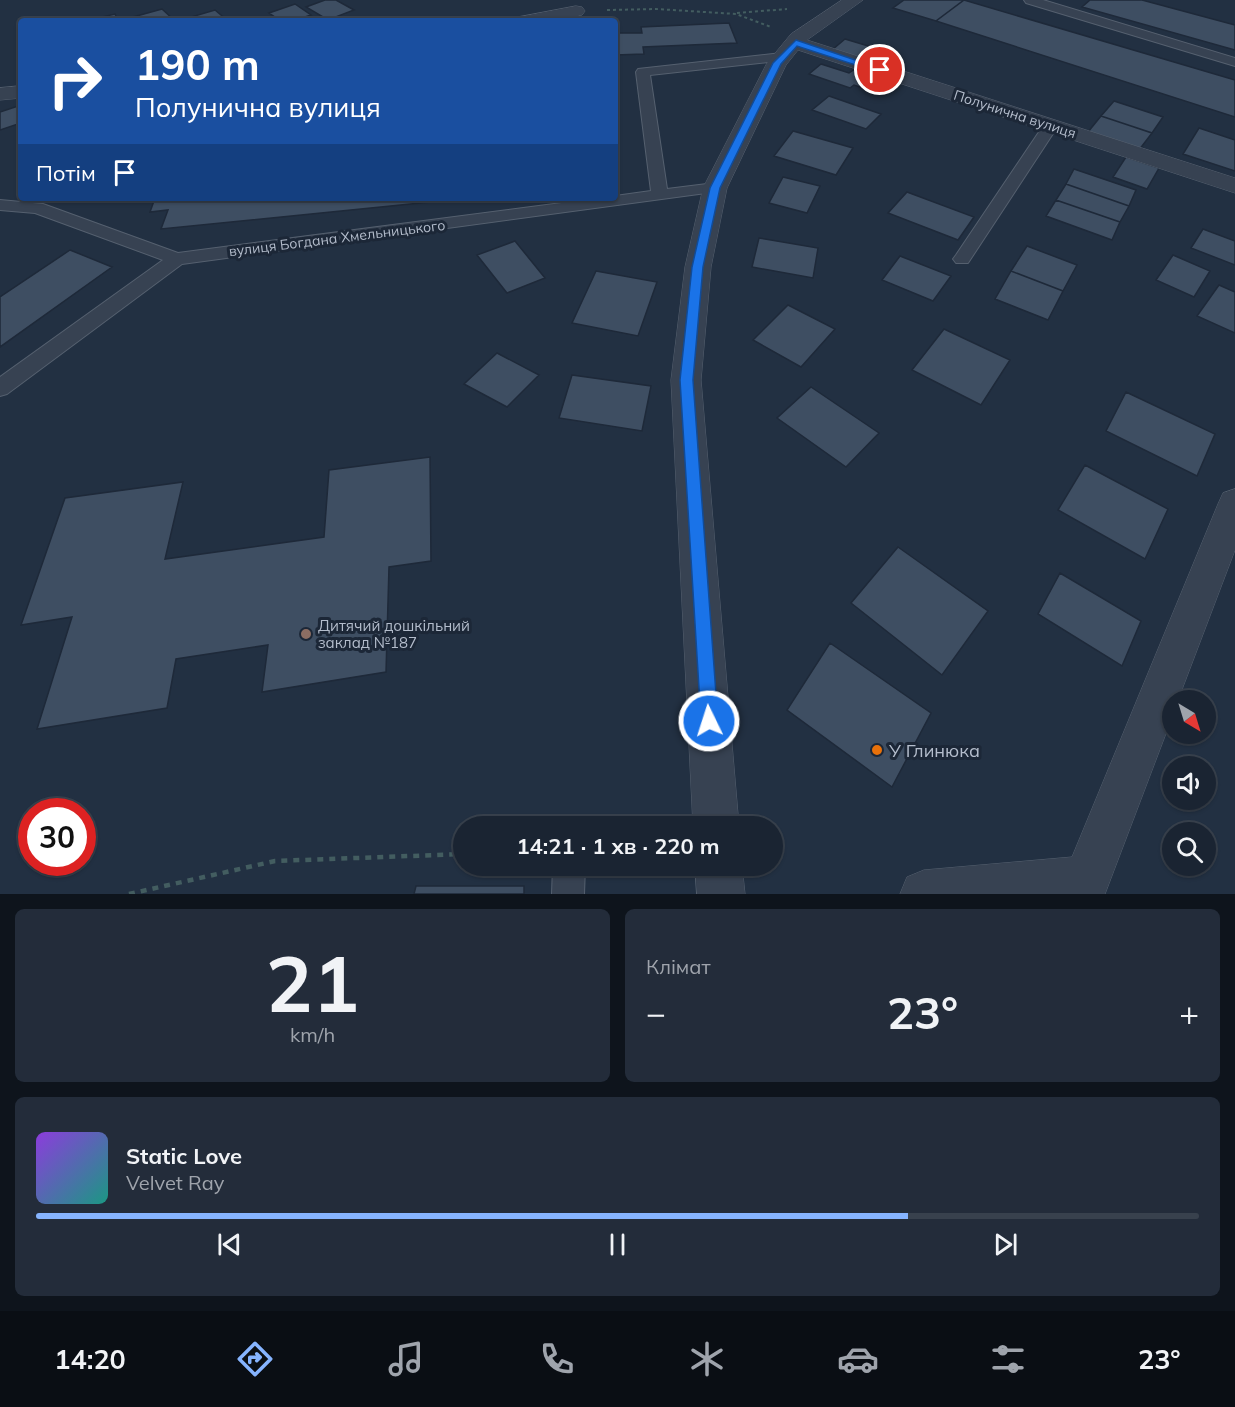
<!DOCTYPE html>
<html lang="uk">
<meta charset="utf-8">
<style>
:root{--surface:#1a2432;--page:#232c3a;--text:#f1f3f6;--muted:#9fa4ac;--line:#38414d;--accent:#86b4ff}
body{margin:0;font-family:Mulish,sans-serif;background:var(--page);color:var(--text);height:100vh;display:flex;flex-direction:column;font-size:22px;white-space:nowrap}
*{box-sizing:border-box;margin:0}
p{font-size:20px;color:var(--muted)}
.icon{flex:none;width:33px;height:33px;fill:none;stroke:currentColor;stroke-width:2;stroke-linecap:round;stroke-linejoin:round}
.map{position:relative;height:894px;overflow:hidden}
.details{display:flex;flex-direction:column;gap:15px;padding:15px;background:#0e141c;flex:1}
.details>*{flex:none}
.hud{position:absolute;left:18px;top:18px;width:600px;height:183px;border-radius:6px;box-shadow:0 2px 4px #0004,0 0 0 2px var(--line);background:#1a4fa0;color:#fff;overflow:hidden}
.needle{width:39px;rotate:142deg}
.tools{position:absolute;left:1162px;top:690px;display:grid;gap:12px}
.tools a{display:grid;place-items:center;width:54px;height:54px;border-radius:50%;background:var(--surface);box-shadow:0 2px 4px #0004,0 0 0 2px var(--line);font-size:30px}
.speed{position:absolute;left:18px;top:798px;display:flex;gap:12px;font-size:30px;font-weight:700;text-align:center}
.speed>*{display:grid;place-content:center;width:78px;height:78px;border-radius:50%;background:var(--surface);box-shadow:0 2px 4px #0004,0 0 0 2px var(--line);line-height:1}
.speed .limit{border:9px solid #d22;background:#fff;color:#111}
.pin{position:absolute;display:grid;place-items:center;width:51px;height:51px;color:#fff;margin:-26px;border:3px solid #fff;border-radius:50%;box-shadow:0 2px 6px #0007}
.me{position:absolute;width:66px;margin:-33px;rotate:356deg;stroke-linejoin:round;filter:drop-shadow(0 0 4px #0008)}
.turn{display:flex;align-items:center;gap:21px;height:126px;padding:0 18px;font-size:27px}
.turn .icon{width:78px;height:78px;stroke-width:2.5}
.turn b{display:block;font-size:42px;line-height:51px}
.then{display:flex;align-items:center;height:57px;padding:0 18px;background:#0003;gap:12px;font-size:22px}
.big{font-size:45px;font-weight:700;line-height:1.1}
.details .card{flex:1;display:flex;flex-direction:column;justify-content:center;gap:9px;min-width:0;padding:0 21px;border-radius:9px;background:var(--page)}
.details .dial{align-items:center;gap:0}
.dial b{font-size:78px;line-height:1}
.song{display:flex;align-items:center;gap:18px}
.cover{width:72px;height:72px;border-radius:9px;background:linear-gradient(135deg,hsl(270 70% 55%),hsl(170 70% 35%))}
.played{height:6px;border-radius:3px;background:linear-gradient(90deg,var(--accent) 75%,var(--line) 75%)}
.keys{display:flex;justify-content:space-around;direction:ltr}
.heat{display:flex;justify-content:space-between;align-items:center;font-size:33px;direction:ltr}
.details .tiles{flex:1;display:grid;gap:15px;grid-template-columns:1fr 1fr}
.card:last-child{grid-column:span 2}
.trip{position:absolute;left:453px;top:816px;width:330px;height:60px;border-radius:30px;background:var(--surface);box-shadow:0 2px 4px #0004,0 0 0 2px var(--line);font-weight:700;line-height:60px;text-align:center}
.menu{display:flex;height:96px;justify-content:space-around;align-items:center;background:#0a0e14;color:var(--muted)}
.menu .icon{width:42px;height:42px}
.menu .selected{color:var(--accent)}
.menu b{font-size:27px;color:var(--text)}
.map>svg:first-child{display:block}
.building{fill:#3e4e62;stroke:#1e2939;stroke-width:1.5}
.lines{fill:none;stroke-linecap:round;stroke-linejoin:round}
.service-casing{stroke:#55606f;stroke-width:2}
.minor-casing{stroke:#55606f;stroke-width:1}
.path-far1{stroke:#435d60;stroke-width:2;stroke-dasharray:3 3;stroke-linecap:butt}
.path{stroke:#435d60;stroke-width:4.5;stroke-dasharray:6 6;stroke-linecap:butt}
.service{fill:#374252;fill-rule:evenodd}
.minor{fill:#374252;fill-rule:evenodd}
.route{fill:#1a73e8;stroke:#114b97;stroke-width:1.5}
.education-dot{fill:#8d6e63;stroke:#1c2737;stroke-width:2}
.food-dot{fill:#e8710a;stroke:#1c2737;stroke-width:2}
.labels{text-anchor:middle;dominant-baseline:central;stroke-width:6;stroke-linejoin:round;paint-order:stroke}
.far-street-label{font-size:14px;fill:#b4bdcc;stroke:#1c2737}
.poi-label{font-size:15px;fill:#b4bdcc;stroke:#1c2737;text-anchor:start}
.near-poi-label{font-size:18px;fill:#b4bdcc;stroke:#1c2737;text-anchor:start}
</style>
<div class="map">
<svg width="1235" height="894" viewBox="0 0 1235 894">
<rect width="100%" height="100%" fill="#223042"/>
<path class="building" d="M325,0H336L354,10L328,20L306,7Z
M904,0H964L936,21L893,8Z
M964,0L1235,80V117L936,21Z
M1090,0H1142L1235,25V50L1082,7Z
M295,4L311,15L293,21H281L269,13Z
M162,9L175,21H136L133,17Z
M215,10L228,21H195L191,17Z
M115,14L118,21H85Z
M729,23L737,43L643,47L644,54L615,55V33H642L641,27Z
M845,39L875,48L862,59L832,50Z
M821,64L849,73L855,69L896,83L884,95L854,85L850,88L809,74Z
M829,96L881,114L866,129L812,110Z
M1114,101L1163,117L1152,133L1101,116Z
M21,105V123L0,130V112Z
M1101,116L1152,133L1139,150L1088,132Z
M1199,128L1235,140V171L1183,154Z
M793,131L853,148L836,175L774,156Z
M1126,157L1159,168L1147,189L1113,177Z
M1074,169L1136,190L1129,206L1066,184Z
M783,177L820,186L807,213L769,203Z
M1066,184L1129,206L1120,222L1056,200Z
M907,192L974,217L958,240L888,213Z
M155,198H470L161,229L168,210L150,212Z
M1056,200L1120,222L1112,240L1046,216Z
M1203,229L1235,241V265L1191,248Z
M759,238L818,248L813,278L752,267Z
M515,241L545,278L507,293L477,255Z
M1027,246L1077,265L1063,291L1011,271Z
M70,250L112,267L0,347V297Z
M1173,255L1210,271L1194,297L1156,280Z
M900,256L951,276L933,301L882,280Z
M596,271L657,282L638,336L572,323Z
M1011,271L1063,291L1048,320L995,299Z
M1219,285L1235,292V333L1197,316Z
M788,305L835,329L801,367L753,340Z
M944,329L1010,360L981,405L912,370Z
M497,353L539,375L507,407L464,384Z
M572,375L651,386L642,431L559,418Z
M811,387L879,433L846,467L777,418Z
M1126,392L1215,434L1197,476L1106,431Z
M430,457L431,561L389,567L386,672L262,692L268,645L176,659L167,708L37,729L72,617L21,625L65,498L183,482L165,559L324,537L329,470Z
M1085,465L1168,509L1145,559L1058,510Z
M898,547L988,611L942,675L851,603Z
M1060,573L1141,621L1122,666L1038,614Z
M830,643L931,713L892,787L787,710Z
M416,886H524V894H414Z"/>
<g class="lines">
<defs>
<path id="service" d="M1024,0H1043L1235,58V66L1026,3Z
M782,53L789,57L787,60L650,75L667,189L715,183L721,185L723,188L721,191L182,264L7,394L0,396V377L163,260L35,213L0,210V200L43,204L178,253L600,198H615V196L651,191L636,72L638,69Z
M1050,121L1058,126L968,263H956L953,259L956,255L1045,123Z
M553,866H585L584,894H552Z"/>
<path id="minor" d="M842,0H863L807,40L1235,178V193L798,50L786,65L727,188L711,267L701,380L739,826H693L671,380L685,267L703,188L767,63L791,34Z
M576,6L582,7L585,11L582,15L553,21H517L519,17Z
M21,86V98L0,100V88Z
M1235,489V550L1178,700H1173V715L1105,894H900L907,877L924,870L1072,857L1218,504L1223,493Z
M695,866H742L745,894H697Z"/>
</defs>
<use href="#service" class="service-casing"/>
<use href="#minor" class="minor-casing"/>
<path class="path-far1" d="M607,10L656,9L736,14L771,27
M737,13L787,9"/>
<path class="path" d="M129,894L275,861L464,854"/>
<use href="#service" class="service"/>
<use href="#minor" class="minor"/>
</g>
<path class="route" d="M796,40L885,70L877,72L797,46L781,64L720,188L703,267L693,380L718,721L716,727L709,730L703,727L701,721L680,380L692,267L710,188L773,63Z"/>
<circle class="education-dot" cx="306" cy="634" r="6"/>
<circle class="food-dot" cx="877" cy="750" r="6"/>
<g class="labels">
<g class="far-street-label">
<text transform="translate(1015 114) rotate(18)">Полунична вулиця</text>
<text transform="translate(337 238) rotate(-7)">вулиця Богдана Хмельницького</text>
</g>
<g class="poi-label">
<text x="318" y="625">Дитячий дошкільний<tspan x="318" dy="17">заклад №187</tspan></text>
</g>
<g class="near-poi-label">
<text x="889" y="750">У Глинюка</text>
</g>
</g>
</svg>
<div class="tools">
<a><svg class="needle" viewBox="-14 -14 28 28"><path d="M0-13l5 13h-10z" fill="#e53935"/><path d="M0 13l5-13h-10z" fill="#9fa4ac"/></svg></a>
<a><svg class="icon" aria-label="sound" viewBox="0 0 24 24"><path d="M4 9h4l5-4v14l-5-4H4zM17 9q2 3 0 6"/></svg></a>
<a><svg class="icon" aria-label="search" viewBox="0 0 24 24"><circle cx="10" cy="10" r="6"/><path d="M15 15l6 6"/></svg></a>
</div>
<div class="speed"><div class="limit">30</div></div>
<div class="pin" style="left:880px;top:70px;background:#d93025"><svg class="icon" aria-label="arrive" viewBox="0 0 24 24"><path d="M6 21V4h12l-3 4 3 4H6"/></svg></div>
<svg class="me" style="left:709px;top:721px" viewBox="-20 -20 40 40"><circle r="17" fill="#1a73e8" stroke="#fff" stroke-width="3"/><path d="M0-11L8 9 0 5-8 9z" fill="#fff"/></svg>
<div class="trip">14:21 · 1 хв · 220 m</div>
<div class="hud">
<div class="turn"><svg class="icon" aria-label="right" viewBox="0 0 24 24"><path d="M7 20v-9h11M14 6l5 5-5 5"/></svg><div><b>190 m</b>Полунична вулиця</div></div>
<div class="then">Потім<svg class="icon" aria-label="arrive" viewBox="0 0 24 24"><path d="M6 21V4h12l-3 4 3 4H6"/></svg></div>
</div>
</div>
<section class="details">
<div class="tiles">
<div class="card dial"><b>21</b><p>km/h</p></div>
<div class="card"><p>Клімат</p>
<div class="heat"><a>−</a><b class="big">23°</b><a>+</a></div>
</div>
<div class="card">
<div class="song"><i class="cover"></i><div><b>Static Love</b><p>Velvet Ray</p></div></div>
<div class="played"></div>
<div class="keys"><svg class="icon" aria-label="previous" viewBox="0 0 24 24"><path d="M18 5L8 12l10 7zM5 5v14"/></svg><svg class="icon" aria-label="pause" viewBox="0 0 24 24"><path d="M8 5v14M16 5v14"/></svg><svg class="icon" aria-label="next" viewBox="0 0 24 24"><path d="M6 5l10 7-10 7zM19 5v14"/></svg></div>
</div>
</div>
</section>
<nav class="menu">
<b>14:20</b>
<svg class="icon selected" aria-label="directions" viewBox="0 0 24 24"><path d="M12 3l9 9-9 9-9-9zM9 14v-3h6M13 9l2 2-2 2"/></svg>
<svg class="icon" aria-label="music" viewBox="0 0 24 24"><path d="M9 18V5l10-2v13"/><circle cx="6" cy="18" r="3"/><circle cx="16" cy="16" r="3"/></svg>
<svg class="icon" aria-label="phone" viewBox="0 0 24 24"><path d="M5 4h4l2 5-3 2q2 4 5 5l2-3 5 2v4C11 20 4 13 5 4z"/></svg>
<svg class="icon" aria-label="climate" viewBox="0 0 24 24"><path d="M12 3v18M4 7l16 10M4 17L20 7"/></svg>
<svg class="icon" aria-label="car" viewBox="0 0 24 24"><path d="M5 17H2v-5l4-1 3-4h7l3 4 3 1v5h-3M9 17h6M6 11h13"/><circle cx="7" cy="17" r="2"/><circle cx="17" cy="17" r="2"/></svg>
<svg class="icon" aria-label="filters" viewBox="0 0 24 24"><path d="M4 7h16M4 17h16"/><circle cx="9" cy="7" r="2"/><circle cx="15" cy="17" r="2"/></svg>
<b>23°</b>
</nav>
